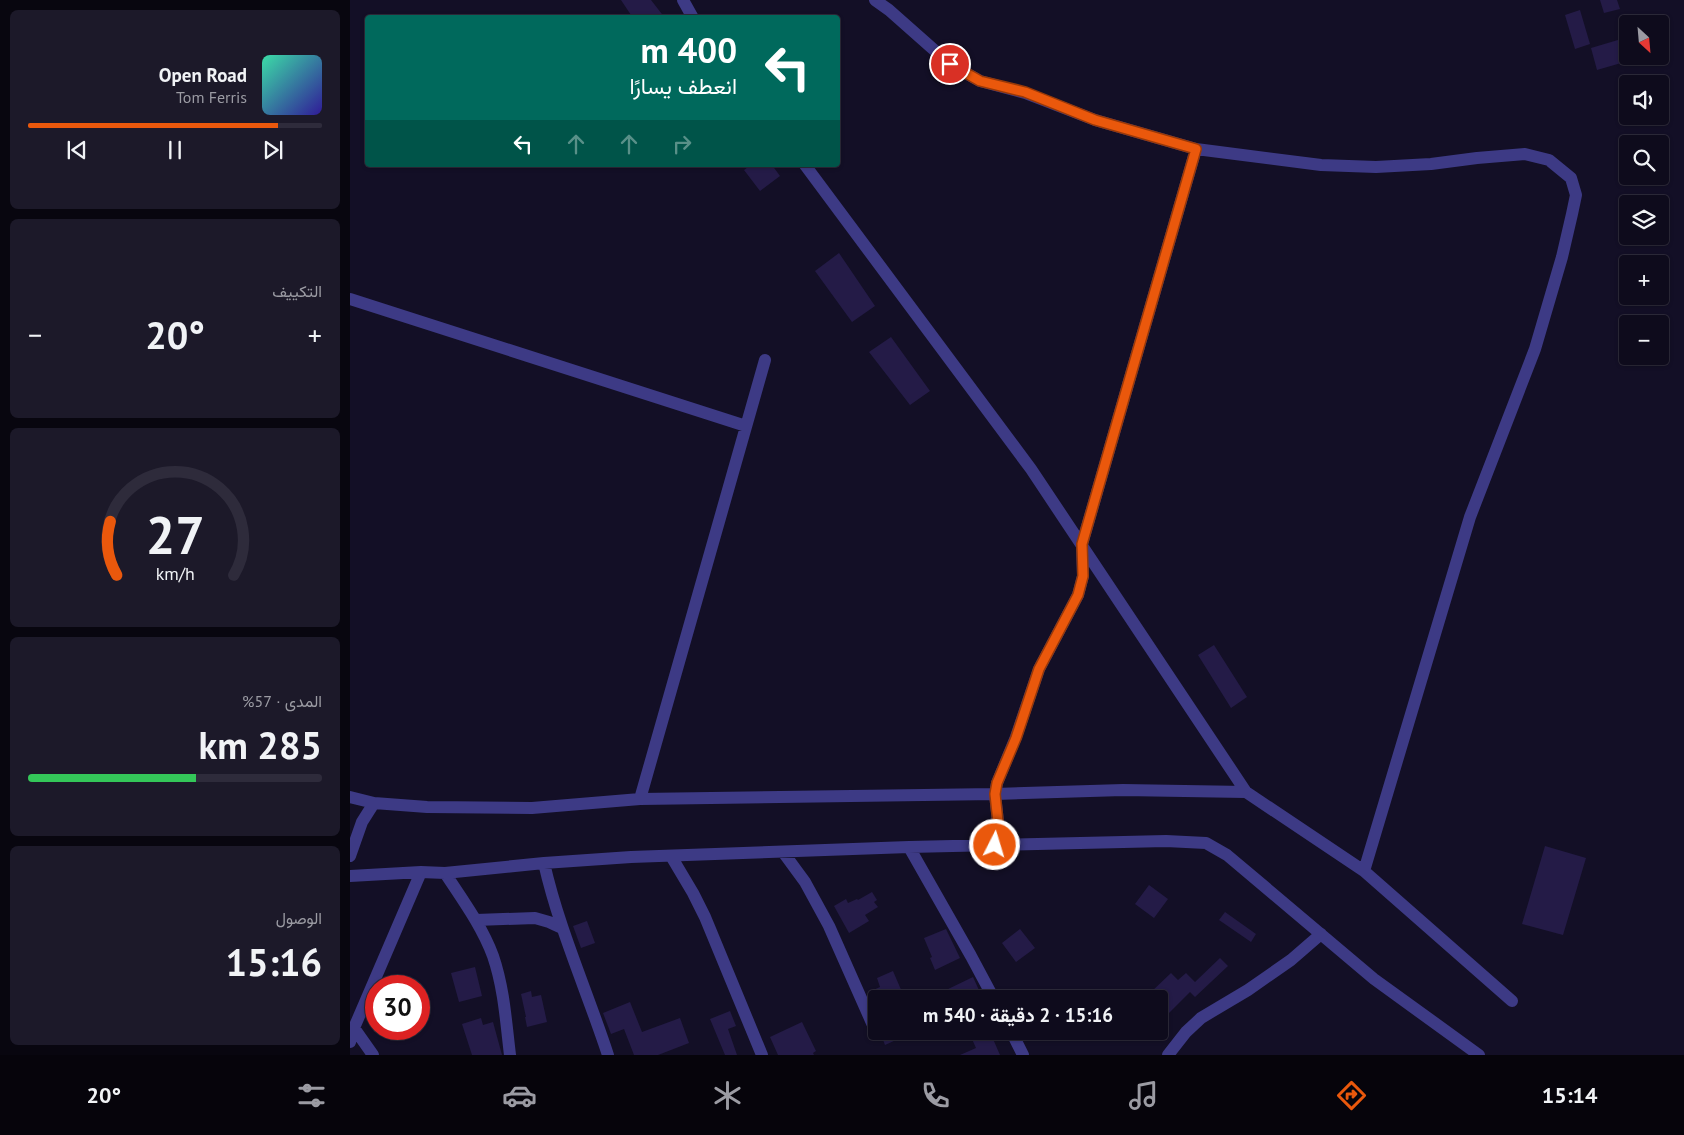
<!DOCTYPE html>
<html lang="ar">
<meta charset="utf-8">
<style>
:root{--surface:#0e0b1c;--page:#1c1929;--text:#f1f3f6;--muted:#9b9ba3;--line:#2e2b3b;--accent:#ea580c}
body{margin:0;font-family:"PT Sans",Vazirmatn,sans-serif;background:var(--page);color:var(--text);direction:rtl;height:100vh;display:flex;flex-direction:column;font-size:19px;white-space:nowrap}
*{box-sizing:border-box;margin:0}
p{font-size:16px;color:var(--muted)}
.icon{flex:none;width:28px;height:28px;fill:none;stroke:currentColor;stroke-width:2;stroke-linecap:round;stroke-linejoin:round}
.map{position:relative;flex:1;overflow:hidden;direction:ltr}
.details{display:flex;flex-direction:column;gap:10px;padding:10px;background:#08060f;width:350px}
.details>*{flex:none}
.guide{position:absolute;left:15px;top:15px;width:475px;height:152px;border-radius:5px;box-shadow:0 1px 4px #0004,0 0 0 1px var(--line);direction:rtl;background:#00695c;color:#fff;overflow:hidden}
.needle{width:32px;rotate:154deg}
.buttons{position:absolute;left:1269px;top:15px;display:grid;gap:10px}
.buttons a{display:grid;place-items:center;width:50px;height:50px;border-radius:5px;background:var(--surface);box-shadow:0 1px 4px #0004,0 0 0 1px var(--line);font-size:25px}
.speed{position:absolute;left:15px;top:975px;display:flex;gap:10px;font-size:25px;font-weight:700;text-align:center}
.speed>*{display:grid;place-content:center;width:65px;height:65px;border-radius:50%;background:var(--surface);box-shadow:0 1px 4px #0004,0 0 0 1px var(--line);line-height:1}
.speed .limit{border:8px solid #d22;background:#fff;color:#111}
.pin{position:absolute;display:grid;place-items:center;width:42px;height:42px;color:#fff;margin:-21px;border:2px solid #fff;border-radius:50%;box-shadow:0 1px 5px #0007}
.me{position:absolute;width:55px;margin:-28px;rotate:5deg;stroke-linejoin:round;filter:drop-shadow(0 0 4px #0008)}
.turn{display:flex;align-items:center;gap:18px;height:105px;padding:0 20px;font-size:22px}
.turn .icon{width:65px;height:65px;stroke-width:2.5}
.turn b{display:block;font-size:35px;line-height:42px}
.lanes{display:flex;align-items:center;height:48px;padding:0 20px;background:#0003;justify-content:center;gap:25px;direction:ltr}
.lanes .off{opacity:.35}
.big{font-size:38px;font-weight:700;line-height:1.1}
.details .card{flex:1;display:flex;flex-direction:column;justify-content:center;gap:8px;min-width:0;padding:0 18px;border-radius:8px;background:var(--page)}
.details .dial{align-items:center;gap:0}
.dial svg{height:130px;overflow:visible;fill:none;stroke:var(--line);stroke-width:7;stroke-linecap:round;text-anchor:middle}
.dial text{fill:var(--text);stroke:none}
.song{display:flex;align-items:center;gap:15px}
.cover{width:60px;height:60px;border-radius:8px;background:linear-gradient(135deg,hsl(160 70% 55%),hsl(250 70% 35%))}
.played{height:5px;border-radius:2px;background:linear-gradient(90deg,var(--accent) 85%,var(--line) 85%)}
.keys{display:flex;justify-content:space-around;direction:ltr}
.heat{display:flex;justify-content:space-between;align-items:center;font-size:28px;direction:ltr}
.charge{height:8px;border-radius:4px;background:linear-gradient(90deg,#34c759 57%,var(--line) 0)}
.trip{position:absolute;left:518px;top:990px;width:300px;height:50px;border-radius:5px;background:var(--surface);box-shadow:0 1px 4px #0004,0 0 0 1px var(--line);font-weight:700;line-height:50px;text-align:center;direction:rtl}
.dock{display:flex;height:80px;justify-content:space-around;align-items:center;background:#06040b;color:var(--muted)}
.dock .icon{width:35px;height:35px}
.dock .selected{color:var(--accent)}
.dock b{font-size:22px;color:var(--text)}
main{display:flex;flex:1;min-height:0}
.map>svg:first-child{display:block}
.building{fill:#241b47}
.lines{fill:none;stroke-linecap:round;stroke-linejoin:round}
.minor{stroke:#3d3a85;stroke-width:12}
.route-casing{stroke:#983908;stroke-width:12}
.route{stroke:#ea580c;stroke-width:9}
</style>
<main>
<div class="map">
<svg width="1334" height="1055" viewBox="0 0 1334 1055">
<rect width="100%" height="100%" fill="#130f26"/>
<path class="building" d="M271,0H301L315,18H283Z
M1250,0H1267L1270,9L1254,13Z
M1230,10L1240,44L1225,49L1215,15Z
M1278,37V61L1247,70L1241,48Z
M401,165H422L430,176L410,191L394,170Z
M489,253L525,306L502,322L465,271Z
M541,337L580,391L560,405L519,352Z
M864,645L897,697L881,708L848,655Z
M1195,846L1236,858L1213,935L1172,924Z
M799,885L818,899L804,918L785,904Z
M522,892L527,900L524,902L528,907L515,915L519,921L499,933L484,906L496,899L498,903L507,899L508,900Z
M875,912L906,934L901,942L869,920Z
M237,921L245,943L231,948L223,926Z
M596,929L610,958L585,970L580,958L582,957L574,938Z
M670,929L685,948L666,962L652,943Z
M870,958L878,966L845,997L840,992L809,1023V999H804L799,994L821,973L828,980L836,973L845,982Z
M125,967L132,996L109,1002L101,973Z
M543,971L555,999H522L519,992L530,987L527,978Z
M623,977L633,999H595L592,992Z
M181,991L182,997L191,995L197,1022L177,1027L175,1017H176L171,994Z
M280,1002L292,1032L330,1018L339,1043L308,1055H284L274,1029L261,1034L253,1013Z
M380,1011L386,1026L378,1029L387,1055H375L360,1019Z
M131,1018L133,1025L143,1022L152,1055H122L112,1024Z
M452,1022L466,1051L463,1053L464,1055H428L420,1037Z
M534,1031H542L546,1040L535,1045L532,1037Z
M640,1032L650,1055H610L626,1048L622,1039Z"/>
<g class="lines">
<path class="minor" d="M333,0L343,18
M525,0L539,10L600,64L630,81L675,93L745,120L846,149L971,165L1026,167L1081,164L1127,158L1175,154L1199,160L1221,178L1226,195L1222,214L1212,257L1185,349L1120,517L1014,871
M455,165L681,469L896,792
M0,299L396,426
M0,797L24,803L77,807L182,808L290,799L645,794L773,790L896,792L1014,871L1162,1001
M290,799L415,360
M645,845L648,822L645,794L647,783L666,737L689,669L728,595L733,576L732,544L846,149
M559,847L621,956L644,999
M433,852L455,882L479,926L526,1032
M0,856L12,822L24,803
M321,856L343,893L355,917L412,1055
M194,863C209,929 237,991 258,1055
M95,873C112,899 132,926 143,956C154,988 156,1022 160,1055
M0,876L71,872L95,873L194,863L281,857L559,847L816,841L856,843L877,855L1024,979L1129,1055
M126,920L185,918L199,922L212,928
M4,1028L23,1055
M661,1031L673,1055
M0,1042L4,1028L71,872
M818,1055L836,1032L851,1018L898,990L941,960L971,934"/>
</g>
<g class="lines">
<defs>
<path id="route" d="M600,64L630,81L675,92L745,120L846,149L732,544L733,576L728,595L689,669L666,738L647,783L645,794L648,822L645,845"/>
</defs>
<use href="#route" class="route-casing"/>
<use href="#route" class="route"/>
</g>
</svg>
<div class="buttons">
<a><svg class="needle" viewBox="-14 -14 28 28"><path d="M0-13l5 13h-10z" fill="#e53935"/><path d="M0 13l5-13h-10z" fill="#9b9ba3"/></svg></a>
<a><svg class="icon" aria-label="sound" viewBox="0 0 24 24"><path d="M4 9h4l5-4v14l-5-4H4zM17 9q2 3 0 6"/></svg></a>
<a><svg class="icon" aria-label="search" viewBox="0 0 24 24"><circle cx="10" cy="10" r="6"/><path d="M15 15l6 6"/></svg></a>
<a><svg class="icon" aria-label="layers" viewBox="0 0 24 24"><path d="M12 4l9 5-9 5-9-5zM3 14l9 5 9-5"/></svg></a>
<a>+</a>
<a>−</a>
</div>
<div class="speed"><div class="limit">30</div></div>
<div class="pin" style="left:600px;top:64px;background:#d93025"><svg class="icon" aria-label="arrive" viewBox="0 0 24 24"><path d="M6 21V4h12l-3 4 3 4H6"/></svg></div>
<svg class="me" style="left:645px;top:845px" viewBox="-20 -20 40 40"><circle r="17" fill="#ea580c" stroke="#fff" stroke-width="3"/><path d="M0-11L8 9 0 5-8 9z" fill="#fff"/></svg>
<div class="trip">15:16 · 2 دقيقة · 540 m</div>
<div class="guide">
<div class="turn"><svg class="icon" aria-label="left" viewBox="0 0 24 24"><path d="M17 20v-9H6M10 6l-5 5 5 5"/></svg><div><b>400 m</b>انعطف يسارًا</div></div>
<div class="lanes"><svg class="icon" aria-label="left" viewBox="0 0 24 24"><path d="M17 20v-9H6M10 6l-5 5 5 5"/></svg><svg class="icon off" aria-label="ahead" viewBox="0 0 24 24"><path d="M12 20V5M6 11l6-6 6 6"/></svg><svg class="icon off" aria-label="ahead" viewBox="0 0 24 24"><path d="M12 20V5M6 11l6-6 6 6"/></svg><svg class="icon off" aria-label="right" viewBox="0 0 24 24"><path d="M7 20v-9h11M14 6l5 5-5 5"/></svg></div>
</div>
</div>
<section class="details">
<div class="card">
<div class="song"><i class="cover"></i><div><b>Open Road</b><p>Tom Ferris</p></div></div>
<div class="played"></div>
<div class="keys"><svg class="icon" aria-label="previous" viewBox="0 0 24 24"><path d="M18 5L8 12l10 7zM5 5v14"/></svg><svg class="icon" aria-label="pause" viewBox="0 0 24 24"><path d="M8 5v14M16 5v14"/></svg><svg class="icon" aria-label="next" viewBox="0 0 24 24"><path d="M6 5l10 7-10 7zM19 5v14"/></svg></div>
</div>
<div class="card"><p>التكييف</p>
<div class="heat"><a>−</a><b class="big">20°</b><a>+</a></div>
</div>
<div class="card dial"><svg viewBox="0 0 100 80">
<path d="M14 69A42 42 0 1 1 86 69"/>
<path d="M14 69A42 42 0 0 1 10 36" stroke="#ea580c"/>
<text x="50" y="56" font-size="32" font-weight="700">27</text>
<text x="50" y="72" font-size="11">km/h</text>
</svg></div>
<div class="card"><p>المدى · 57%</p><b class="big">285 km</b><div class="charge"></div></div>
<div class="card"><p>الوصول</p><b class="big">15:16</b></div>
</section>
</main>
<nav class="dock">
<b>15:14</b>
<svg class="icon selected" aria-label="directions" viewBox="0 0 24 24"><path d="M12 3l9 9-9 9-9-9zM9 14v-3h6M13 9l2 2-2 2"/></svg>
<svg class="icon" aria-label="music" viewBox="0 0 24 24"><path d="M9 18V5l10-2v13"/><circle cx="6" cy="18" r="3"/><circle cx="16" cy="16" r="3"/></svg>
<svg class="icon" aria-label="phone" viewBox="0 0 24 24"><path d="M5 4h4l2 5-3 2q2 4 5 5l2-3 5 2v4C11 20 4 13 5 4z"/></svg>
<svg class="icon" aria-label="climate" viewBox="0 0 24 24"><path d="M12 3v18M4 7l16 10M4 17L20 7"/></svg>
<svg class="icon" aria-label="car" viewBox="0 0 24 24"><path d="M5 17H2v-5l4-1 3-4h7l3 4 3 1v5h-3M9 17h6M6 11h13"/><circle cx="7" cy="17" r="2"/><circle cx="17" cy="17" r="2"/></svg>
<svg class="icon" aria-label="filters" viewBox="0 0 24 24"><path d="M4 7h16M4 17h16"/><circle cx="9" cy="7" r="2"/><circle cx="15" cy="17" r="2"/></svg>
<b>20°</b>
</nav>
